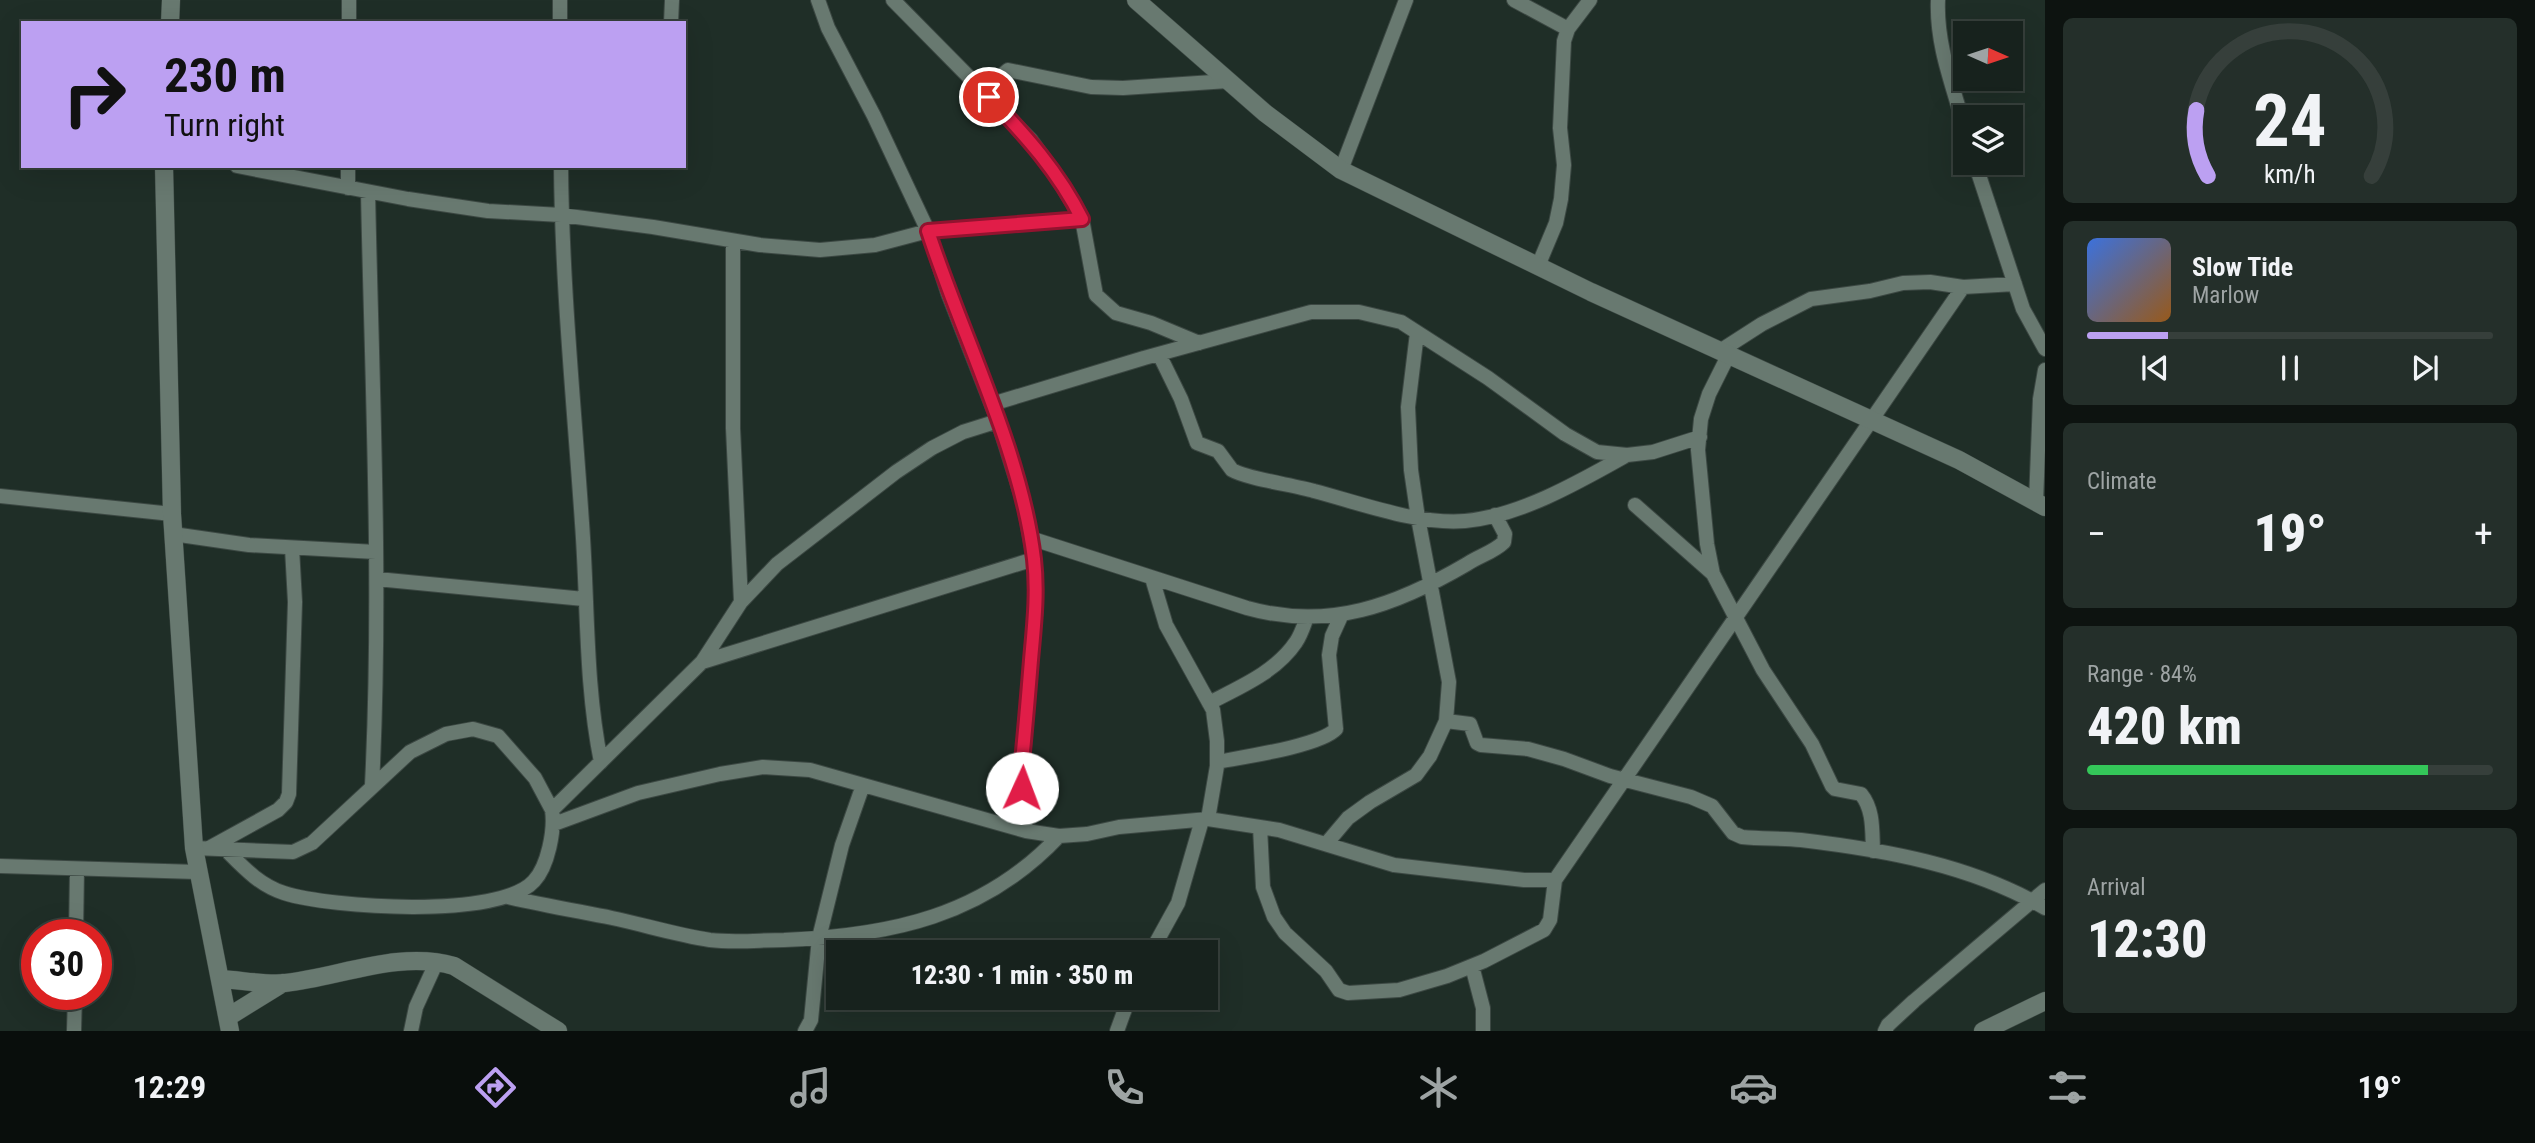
<!DOCTYPE html>
<meta charset="utf-8">
<style>
:root{--surface:#17221d;--page:#242f2a;--text:#f1f3f6;--muted:#9ea4a4;--line:#363f3b;--accent:#bca0f2}
body{margin:0;font-family:"Roboto Condensed",sans-serif;background:var(--page);color:var(--text);height:100vh;display:flex;flex-direction:column;font-size:26px;white-space:nowrap}
*{box-sizing:border-box;margin:0}
p{font-size:23px;color:var(--muted)}
.icon{flex:none;width:38px;height:38px;fill:none;stroke:currentColor;stroke-width:2;stroke-linecap:round;stroke-linejoin:round}
.map{position:relative;flex:1;overflow:hidden}
.drawer{display:flex;flex-direction:column;gap:18px;padding:18px;background:#0d1310;width:490px}
.drawer>*{flex:none}
.hud{position:absolute;left:21px;top:21px;width:665px;height:147px;border-radius:0px;box-shadow:0 7px 28px #0002,0 0 0 2px var(--line);background:#bca0f2;color:#111;overflow:hidden}
.needle{width:46px;rotate:93deg}
.controls{position:absolute;left:1953px;top:21px;display:grid;gap:14px}
.controls a{display:grid;place-items:center;width:70px;height:70px;border-radius:0px;background:var(--surface);box-shadow:0 7px 28px #0002,0 0 0 2px var(--line);font-size:35px}
.speed{position:absolute;left:21px;top:919px;display:flex;gap:14px;font-size:35px;font-weight:700;text-align:center}
.speed>*{display:grid;place-content:center;width:91px;height:91px;border-radius:50%;background:var(--surface);box-shadow:0 7px 28px #0002,0 0 0 2px var(--line);line-height:1}
.speed .limit{border:10px solid #d22;background:#fff;color:#111}
.pin{position:absolute;display:grid;place-items:center;width:60px;height:60px;color:#fff;margin:-30px;border:4px solid #fff;border-radius:50%;box-shadow:0 2px 7px #0007}
.me{position:absolute;width:77px;margin:-38px;rotate:2deg;stroke-linejoin:round;filter:drop-shadow(0 0 5px #0008)}
.turn{display:flex;align-items:center;gap:24px;height:147px;padding:0 28px;font-size:32px}
.turn .icon{width:91px;height:91px;stroke-width:2.5}
.turn b{display:block;font-size:49px;line-height:60px}
.big{font-size:52px;font-weight:800;line-height:1.1}
.drawer .widget{flex:1;display:flex;flex-direction:column;justify-content:center;gap:10px;min-width:0;padding:0 24px;border-radius:10px;background:var(--page)}
.drawer .dial{align-items:center;gap:0}
.dial svg{height:182px;overflow:visible;fill:none;stroke:var(--line);stroke-width:7;stroke-linecap:round;text-anchor:middle}
.dial text{fill:var(--text);stroke:none}
.song{display:flex;align-items:center;gap:21px}
.cover{width:84px;height:84px;border-radius:10px;background:linear-gradient(135deg,hsl(220 70% 55%),hsl(30 70% 35%))}
.played{height:7px;border-radius:4px;background:linear-gradient(90deg,var(--accent) 20%,var(--line) 20%)}
.keys{display:flex;justify-content:space-around;direction:ltr}
.heat{display:flex;justify-content:space-between;align-items:center;font-size:38px;direction:ltr}
.charge{height:10px;border-radius:5px;background:linear-gradient(90deg,#34c759 84%,var(--line) 0)}
.trip{position:absolute;left:826px;top:940px;width:392px;height:70px;border-radius:0px;background:var(--surface);box-shadow:0 7px 28px #0002,0 0 0 2px var(--line);font-weight:800;line-height:70px;text-align:center}
.tabs{display:flex;height:112px;justify-content:space-around;align-items:center;background:#090e0c;color:var(--muted)}
.tabs .icon{width:49px;height:49px}
.tabs .selected{color:var(--accent)}
.tabs b{font-size:32px;color:var(--text)}
main{display:flex;flex:1;min-height:0}
.map>svg:first-child{display:block}
.lines{fill:none;stroke-linecap:round;stroke-linejoin:round}
.minor-casing{stroke:#3c4843;stroke-width:16}
.tertiary-casing{stroke:#3c4843;stroke-width:19}
.minor{stroke:#687970;stroke-width:14}
.tertiary{stroke:#687970;stroke-width:18}
.route-casing{stroke:#92132f;stroke-width:18}
.route{stroke:#e11d48;stroke-width:12}
</style>
<main>
<div class="map">
<svg width="2045" height="1031" viewBox="0 0 2045 1031">
<rect width="100%" height="100%" fill="#1f2e27"/>
<g class="lines">
<defs>
<path id="minor" d="M560,0V23
M818,0L828,28L874,116L928,231L948,293L998,421L1024,504L1034,559L1036,606L1021,771L1026,831
M893,0L1031,140L1055,174L1082,219L1096,295L1116,313L1151,323L1199,343
M1514,0L1568,29
M1938,0C1936,45 1953,86 1965,129
M349,23V0
M671,23L672,0
M989,98L1001,76L1008,70L1091,87L1123,88L1228,81
M1975,163L2023,309L2045,349
M237,166L408,199L488,211L561,215L653,227L760,245L820,250L875,245L928,231L1082,219
M561,166C562,286 574,404 582,523C588,603 585,683 601,762
M1341,170L1406,0
M348,188V166
M368,192C372,389 382,587 372,785
M733,242V428L741,602
M1538,266L1556,223L1561,199L1564,165L1560,128L1564,41L1568,29L1590,0
M1720,351L1762,324L1811,299L1870,291L1903,283L1930,282L1963,287L2015,284
M1159,354L1181,399L1197,443L1218,451L1232,470C1248,479 1294,485 1314,491C1360,503 1418,525 1465,521C1520,516 1579,482 1627,455
M1729,354L1709,394L1701,419L1698,450L1707,544L1713,574L1763,670L1812,744L1832,786L1835,789L1861,794C1874,810 1872,831 1873,851
M992,404L1144,358L1311,312H1359L1401,322L1488,378L1565,434L1597,452L1627,455L1653,452L1700,437
M0,496L172,514
M2036,502L2040,399L2045,370
M1635,505L1712,573
M173,534L249,545L376,552
M1030,538L1247,608C1329,631 1397,605 1467,564C1479,556 1494,552 1504,542L1505,534L1495,515
M1152,578L1166,625L1213,710L1217,741V766L1208,819
M377,579L584,599
M702,662L1034,559
M1209,703C1240,687 1276,672 1296,642C1301,635 1304,625 1307,617
M1446,721L1470,724L1477,743L1481,745L1528,749L1564,759L1610,776L1691,797L1712,806L1733,833L1742,837C1762,839 1782,838 1801,840C1885,850 1971,865 2045,908
M1217,762C1243,757 1320,746 1336,729L1329,655L1332,636L1342,614
M554,824L638,793L720,774L763,767L810,770L1026,831L1059,836L1087,834L1119,827L1208,819L1279,830L1394,865L1524,880H1555
M1260,827L1263,887L1274,917L1285,933L1326,971L1339,990L1348,993L1399,990L1447,976L1484,961L1544,930L1550,920L1555,880L1963,287
M1326,844L1348,818L1370,802L1416,775L1430,756L1446,721L1449,682L1418,518L1411,470L1408,407L1417,333
M211,847L278,810L286,802L289,794L295,602L292,548
M194,848L293,852L312,843L410,752L446,734L473,729L498,736L535,778L552,810
M225,849C243,867 259,885 284,893C331,908 500,919 534,881C548,866 555,830 552,810L702,662L741,602L777,564L896,472L932,448L963,432L998,421
M0,866L197,872
M508,897C543,905 577,911 612,918C645,925 677,935 710,940C735,943 760,940 784,940C890,936 984,916 1059,836
M76,934L77,869
M1151,952L1178,903L1202,820
M1472,966L1483,1008V1031
M74,1031L75,994
M411,1031L416,1007L437,961
M805,1031L811,1020L819,938L842,845L863,785
M1117,1031L1129,998
M1885,1031L1888,1025L1914,1001L2045,890"/>
<path id="tertiary" d="M1136,0L1265,113L1341,170L1591,292L1959,460L2045,507
M170,23L171,0
M164,166L172,514L194,848L230,1031
M220,979C241,980 264,985 285,983C340,977 399,950 454,966L558,1031
M228,1017L283,983
M1983,1031L2045,1001"/>
</defs>
<use href="#minor" class="minor-casing"/>
<use href="#tertiary" class="tertiary-casing"/>
<use href="#minor" class="minor"/>
<use href="#tertiary" class="tertiary"/>
</g>
<g class="lines">
<defs>
<path id="route" d="M989,97C1026,136 1058,171 1082,219L928,231C962,336 1021,450 1034,559C1038,593 1034,626 1031,660C1028,697 1025,734 1021,771L1022,788"/>
</defs>
<use href="#route" class="route-casing"/>
<use href="#route" class="route"/>
</g>
</svg>
<div class="controls">
<a><svg class="needle" viewBox="-14 -14 28 28"><path d="M0-13l5 13h-10z" fill="#e53935"/><path d="M0 13l5-13h-10z" fill="#9ea4a4"/></svg></a>
<a><svg class="icon" aria-label="layers" viewBox="0 0 24 24"><path d="M12 4l9 5-9 5-9-5zM3 14l9 5 9-5"/></svg></a>
</div>
<div class="speed"><div class="limit">30</div></div>
<div class="pin" style="left:989px;top:97px;background:#d93025"><svg class="icon" aria-label="arrive" viewBox="0 0 24 24"><path d="M6 21V4h12l-3 4 3 4H6"/></svg></div>
<svg class="me" style="left:1022px;top:788px" viewBox="-20 -20 40 40"><circle r="19" fill="#fff"/><path d="M0-13L10 11 0 6-10 11z" fill="#e11d48"/></svg>
<div class="trip">12:30 · 1 min · 350 m</div>
<div class="hud">
<div class="turn"><svg class="icon" aria-label="right" viewBox="0 0 24 24"><path d="M7 20v-9h11M14 6l5 5-5 5"/></svg><div><b>230 m</b>Turn right</div></div>
</div>
</div>
<section class="drawer">
<div class="widget dial"><svg viewBox="0 0 100 80">
<path d="M14 69A42 42 0 1 1 86 69"/>
<path d="M14 69A42 42 0 0 1 9 40" stroke="#bca0f2"/>
<text x="50" y="56" font-size="32" font-weight="700">24</text>
<text x="50" y="72" font-size="11">km/h</text>
</svg></div>
<div class="widget">
<div class="song"><i class="cover"></i><div><b>Slow Tide</b><p>Marlow</p></div></div>
<div class="played"></div>
<div class="keys"><svg class="icon" aria-label="previous" viewBox="0 0 24 24"><path d="M18 5L8 12l10 7zM5 5v14"/></svg><svg class="icon" aria-label="pause" viewBox="0 0 24 24"><path d="M8 5v14M16 5v14"/></svg><svg class="icon" aria-label="next" viewBox="0 0 24 24"><path d="M6 5l10 7-10 7zM19 5v14"/></svg></div>
</div>
<div class="widget"><p>Climate</p>
<div class="heat"><a>−</a><b class="big">19°</b><a>+</a></div>
</div>
<div class="widget"><p>Range · 84%</p><b class="big">420 km</b><div class="charge"></div></div>
<div class="widget"><p>Arrival</p><b class="big">12:30</b></div>
</section>
</main>
<nav class="tabs">
<b>12:29</b>
<svg class="icon selected" aria-label="directions" viewBox="0 0 24 24"><path d="M12 3l9 9-9 9-9-9zM9 14v-3h6M13 9l2 2-2 2"/></svg>
<svg class="icon" aria-label="music" viewBox="0 0 24 24"><path d="M9 18V5l10-2v13"/><circle cx="6" cy="18" r="3"/><circle cx="16" cy="16" r="3"/></svg>
<svg class="icon" aria-label="phone" viewBox="0 0 24 24"><path d="M5 4h4l2 5-3 2q2 4 5 5l2-3 5 2v4C11 20 4 13 5 4z"/></svg>
<svg class="icon" aria-label="climate" viewBox="0 0 24 24"><path d="M12 3v18M4 7l16 10M4 17L20 7"/></svg>
<svg class="icon" aria-label="car" viewBox="0 0 24 24"><path d="M5 17H2v-5l4-1 3-4h7l3 4 3 1v5h-3M9 17h6M6 11h13"/><circle cx="7" cy="17" r="2"/><circle cx="17" cy="17" r="2"/></svg>
<svg class="icon" aria-label="filters" viewBox="0 0 24 24"><path d="M4 7h16M4 17h16"/><circle cx="9" cy="7" r="2"/><circle cx="15" cy="17" r="2"/></svg>
<b>19°</b>
</nav>
